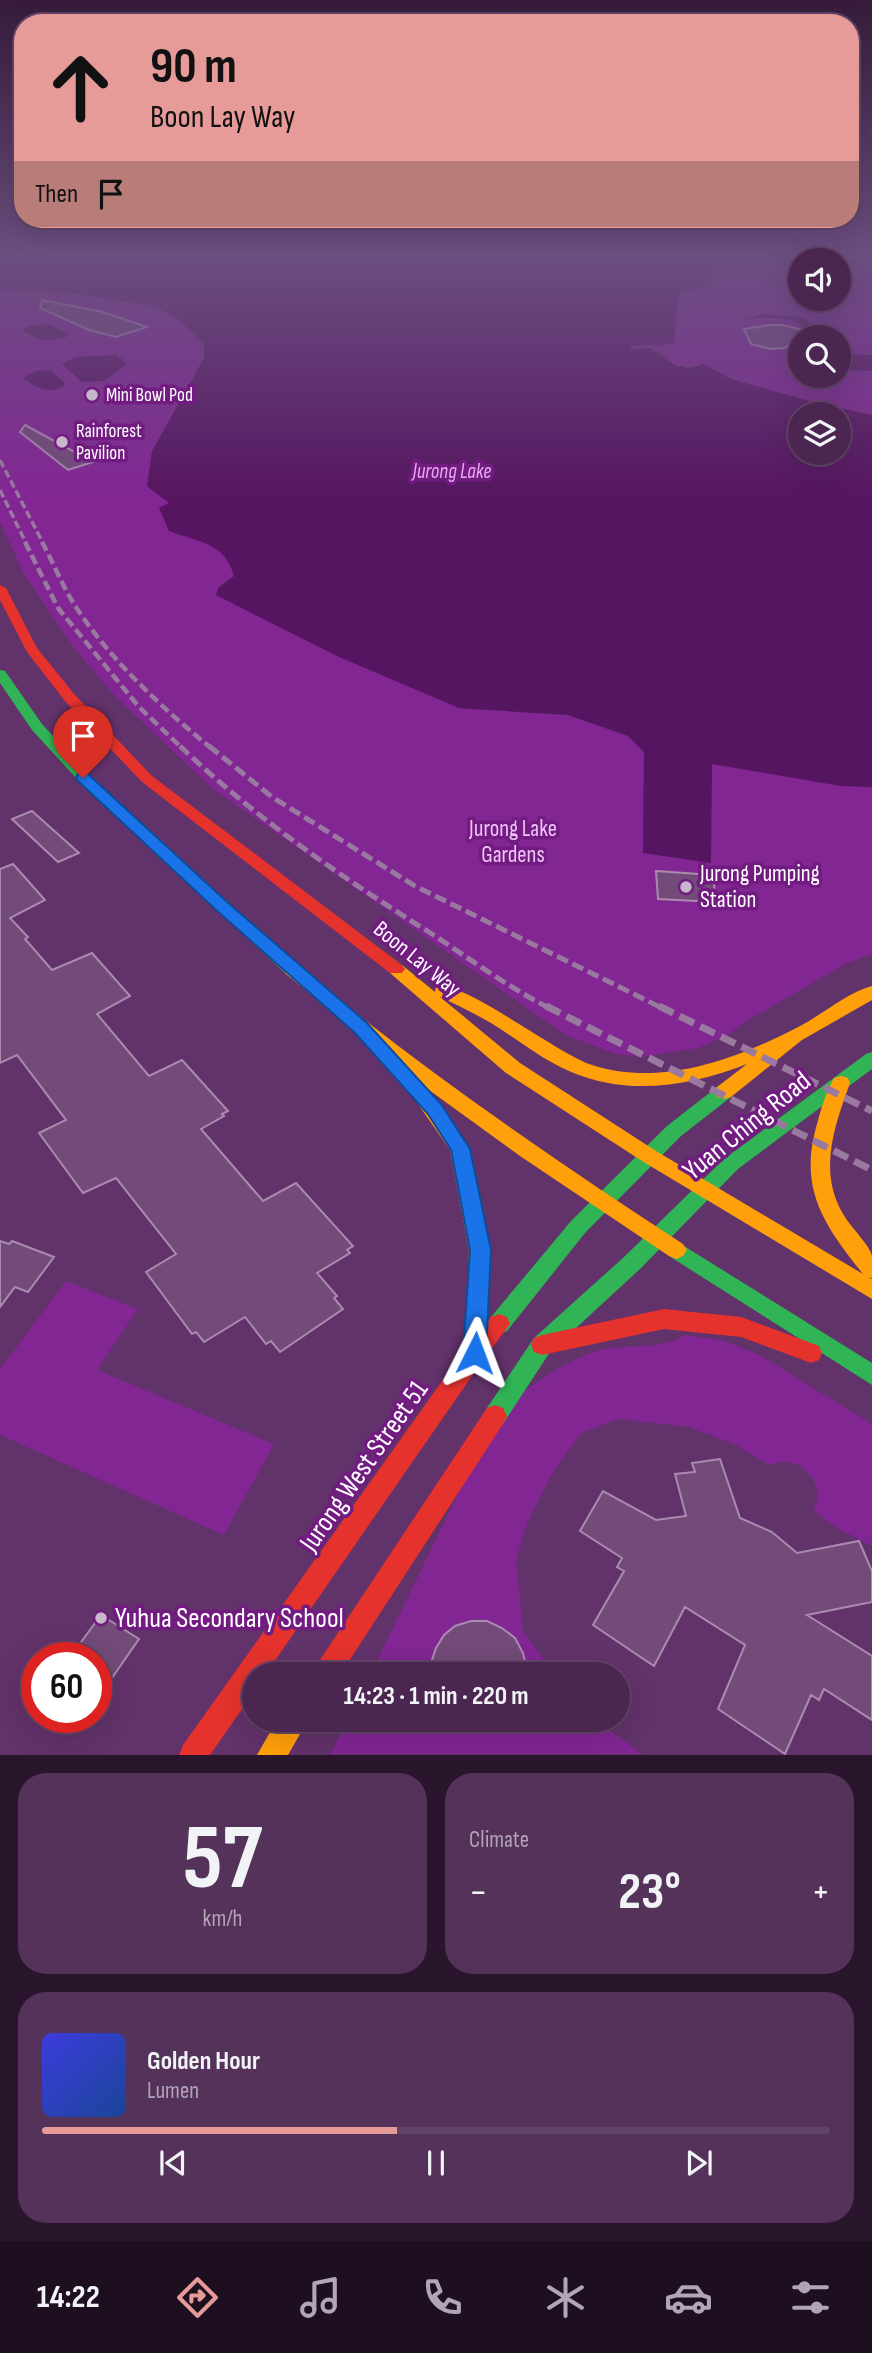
<!DOCTYPE html>
<meta charset="utf-8">
<style>
:root{--surface:#4a2650;--page:#54325a;--text:#f1f3f6;--muted:#b2a5b7;--line:#614367;--accent:#e69b98}
body{margin:0;font-family:"Sofia Sans Condensed",sans-serif;background:var(--page);color:var(--text);height:100vh;display:flex;flex-direction:column;font-size:26px;white-space:nowrap}
*{box-sizing:border-box;margin:0}
p{font-size:23px;color:var(--muted)}
.icon{flex:none;width:38px;height:38px;fill:none;stroke:currentColor;stroke-width:2;stroke-linecap:round;stroke-linejoin:round}
.map{position:relative;height:1755px;overflow:hidden}
.drawer{display:flex;flex-direction:column;gap:18px;padding:18px;background:#29152c;flex:1}
.drawer>*{flex:none}
.guide{position:absolute;left:14px;top:14px;width:845px;height:214px;border-radius:28px;box-shadow:0 7px 28px #0002,0 0 0 2px var(--line);background:#e69b98;color:#111;overflow:hidden}
.tools{position:absolute;left:788px;top:248px;display:grid;gap:14px}
.tools a{display:grid;place-items:center;width:63px;height:63px;border-radius:50%;background:var(--surface);box-shadow:0 7px 28px #0002,0 0 0 2px var(--line);font-size:35px}
.speed{position:absolute;left:21px;top:1642px;display:flex;gap:14px;font-size:35px;font-weight:700;text-align:center}
.speed>*{display:grid;place-content:center;width:91px;height:91px;border-radius:50%;background:var(--surface);box-shadow:0 7px 28px #0002,0 0 0 2px var(--line);line-height:1}
.speed .limit{border:10px solid #d22;background:#fff;color:#111}
.pin{position:absolute;display:grid;place-items:center;width:60px;height:60px;color:#fff;margin:-72px -30px;border-radius:50% 50% 50% 0;rotate:-45deg;box-shadow:0 0 7px #0007}
.pin .icon{rotate:45deg}
.me{position:absolute;width:77px;margin:-38px;rotate:3deg;stroke-linejoin:round;filter:drop-shadow(0 0 5px #0008)}
.turn{display:flex;align-items:center;gap:24px;height:147px;padding:0 21px;font-size:32px}
.turn .icon{width:91px;height:91px;stroke-width:2.5}
.turn b{display:block;font-size:49px;line-height:60px}
.then{display:flex;align-items:center;height:66px;padding:0 21px;background:#0003;gap:14px;font-size:26px}
.big{font-size:52px;font-weight:700;line-height:1.1}
.drawer .widget{flex:1;display:flex;flex-direction:column;justify-content:center;gap:10px;min-width:0;padding:0 24px;border-radius:28px;background:var(--page)}
.drawer .dial{align-items:center;gap:0}
.dial b{font-size:91px;line-height:1}
.song{display:flex;align-items:center;gap:21px}
.cover{width:84px;height:84px;border-radius:10px;background:linear-gradient(135deg,hsl(240 70% 55%),hsl(220 70% 35%))}
.played{height:7px;border-radius:4px;background:linear-gradient(90deg,var(--accent) 45%,var(--line) 45%)}
.keys{display:flex;justify-content:space-around;direction:ltr}
.heat{display:flex;justify-content:space-between;align-items:center;font-size:38px;direction:ltr}
.drawer .tiles{flex:1;display:grid;gap:18px;grid-template-columns:1fr 1fr}
.widget:last-child{grid-column:span 2}
.trip{position:absolute;left:242px;top:1662px;width:388px;height:70px;border-radius:35px;background:var(--surface);box-shadow:0 7px 28px #0002,0 0 0 2px var(--line);font-weight:700;line-height:70px;text-align:center}
.menu{display:flex;height:112px;justify-content:space-around;align-items:center;background:#1e0f20;color:var(--muted)}
.menu .icon{width:49px;height:49px}
.menu .on{color:var(--accent)}
.menu b{font-size:32px;color:var(--text)}
.map>svg:first-child{display:block}
.green{fill:#822694;fill-rule:evenodd}
.water{fill:#561560;fill-rule:evenodd}
.building{fill:#724b79;stroke:#aa8baf;stroke-width:2}
.lines{fill:none;stroke-linecap:round;stroke-linejoin:round}
.fast{fill:#30b455;fill-rule:evenodd}
.slow{fill:#ff9f0a;fill-rule:evenodd}
.jam{fill:#e5322d;fill-rule:evenodd}
.rail-far3{stroke:#9a79a0;stroke-width:3.5;stroke-dasharray:8 3.5;stroke-linecap:butt}
.rail-far2{stroke:#9a79a0;stroke-width:4.5;stroke-dasharray:10 4.5;stroke-linecap:butt}
.rail-far1{stroke:#9a79a0;stroke-width:5;stroke-dasharray:12 5;stroke-linecap:butt}
.rail{stroke:#9a79a0;stroke-width:7;stroke-dasharray:16 7;stroke-linecap:butt}
.route{fill:#1a73e8;stroke:#114b97;stroke-width:2}
.poi-dot{fill:#c8b7cb;stroke:#721b81;stroke-width:2.5}
.labels{text-anchor:middle;dominant-baseline:central;stroke-width:7;stroke-linejoin:round;paint-order:stroke}
.far-poi-label{font-size:19px;fill:#fff;stroke:#721b81;text-anchor:start}
.far-water-label{font-size:21px;font-style:italic;fill:#e6aaf2;stroke:#721b81}
.park-label{font-size:23px;fill:#efc3f8;stroke:#721b81}
.poi-label{font-size:23px;fill:#fff;stroke:#721b81;text-anchor:start}
.street-label{font-size:23px;fill:#fff;stroke:#721b81}
.near-street-label{font-size:28px;fill:#fff;stroke:#721b81}
.near-poi-label{font-size:28px;fill:#fff;stroke:#721b81;text-anchor:start}
</style>
<div class="map">
<svg width="872" height="1755" viewBox="0 0 872 1755">
<rect width="100%" height="100%" fill="#62326a"/>
<path class="green" d="M698,254H872V415L812,402L731,379L704,364C666,375 675,355 649,348C644,347 637,349 632,349L628,345L674,344L677,305L682,290L702,289L709,278L711,264ZM800,261H838V299H800ZM800,338H838V376H800Z
M18,289C82,294 160,290 204,344V358L152,451L147,486L170,503L169,531C199,542 225,542 234,576L218,588L459,708L568,715L628,736L644,752L643,853L712,764L841,786L872,787V954L845,964L747,1021L726,1036L698,1048L641,1057L616,1054L566,1035L213,789L115,696L75,649L24,574L0,522V290Z
M66,1281L138,1309L97,1370L274,1444L224,1535L0,1435V1369Z
M684,1335L721,1340L758,1354L872,1424V1546L839,1529L813,1510C827,1491 808,1462 785,1462C780,1462 773,1464 768,1464L732,1443L689,1427L618,1419L581,1433L552,1474L529,1519L516,1559L523,1631L555,1675H370L499,1410C530,1387 563,1360 601,1350C626,1343 663,1351 684,1335Z
M347,1720H595L642,1754H331Z"/>
<path class="water" d="M0,254H698L711,264L713,274L709,278L713,281L702,289L682,290L677,305L674,344L629,346L632,349L650,348L677,367L683,366L688,369L704,364L731,379L812,402L872,415V787L841,786L712,764L711,863L643,853L644,752L628,736L568,715L459,708L339,657L216,595L218,588L234,576C225,542 198,542 169,531L159,508L169,503L147,486L152,451L204,358V344L176,317L155,306L68,293L0,290ZM800,415H838V453H800Z
M762,314L801,317L822,329L808,337C804,312 764,319 745,319Z
M49,324L70,335C51,344 41,341 23,331L27,326Z
M838,354L872,355V371L838,370Z
M117,355L127,364L104,381L82,382L62,364L76,357Z
M51,370L66,384C51,396 36,388 23,378L35,371Z"/>
<path class="building" d="M42,300L103,312L147,327L116,337L89,330L40,308Z
M771,325H782L807,331L785,348L770,349L751,344L744,329Z
M25,425L93,462L68,470L20,432Z
M32,811L79,853L58,862L12,819Z
M13,864L45,900L10,918L28,937L25,939L52,970L92,953L130,996L97,1014L149,1076L182,1060L228,1111L222,1114L224,1116L201,1129L263,1201L296,1183L353,1246L347,1250L350,1253L317,1273L337,1296L334,1298L343,1309L280,1352L271,1341L266,1344L245,1317L204,1342L196,1332L192,1334L146,1272L176,1254L116,1178L83,1193L39,1133L66,1120L17,1055L0,1063V869Z
M656,871L713,875L716,902L658,899Z
M0,1241L9,1244L12,1241L54,1257L28,1292L15,1287L0,1307Z
M720,1459L740,1518L772,1532L797,1553L859,1541L872,1571V1602L807,1615L872,1656V1720L824,1689L819,1700L811,1695L785,1754L718,1709L745,1645L685,1607L654,1666L593,1625L624,1571L617,1567L622,1558L580,1531L603,1491L656,1520L686,1516L675,1474L695,1472L692,1463Z
M101,1615L139,1639L96,1701V1657H70Z
M471,1621H487L502,1628L515,1638L523,1653L528,1675H432L431,1663L436,1648L444,1635L455,1626Z"/>
<g class="lines">
<path class="fast" d="M0,670L5,671L42,724L86,772L298,966L301,970L298,974H286L76,778L32,730L0,683Z
M872,1052V1069L738,1169L640,1269L550,1352L503,1424L495,1427L487,1424L483,1416L487,1408L534,1338L624,1257L724,1159L866,1054Z
M724,1085L731,1087L733,1092L731,1097L681,1136L585,1233L507,1331L499,1334L491,1331L488,1324L491,1317L571,1221L667,1126L717,1087Z
M676,1241L872,1363V1385L669,1256L665,1250L669,1244Z"/>
<path class="slow" d="M396,963L402,965L435,992L436,986C461,979 558,1054 592,1065C663,1088 739,1058 802,1025C824,1013 847,993 872,986V1000L802,1040L731,1097L724,1099L717,1097L715,1092L717,1087L747,1064C690,1086 628,1097 569,1071C541,1059 517,1039 491,1023C474,1013 456,1005 439,996L520,1063L656,1151L863,1274C824,1225 798,1189 817,1124C821,1109 826,1092 834,1078L841,1076L848,1078L850,1083C834,1127 817,1174 845,1217C851,1227 871,1247 872,1256C872,1263 872,1271 872,1278L868,1277L872,1279V1299L642,1161L506,1073L390,973L387,969Z
M292,964L298,966C420,1068 550,1157 683,1244L687,1250L683,1256L676,1259L669,1256L520,1156L429,1090L470,1149L491,1250L486,1353L483,1360L475,1363L467,1360L464,1353L469,1250L450,1150L402,1081L409,1075L286,974L283,970L286,966Z
M277,1720H308L288,1755H257Z"/>
<path class="jam" d="M0,585L6,588L37,648L75,695L152,776L402,965L405,969L402,973H390L142,782L65,701L27,652L0,600Z
M664,1309L741,1317L819,1346L822,1353L819,1360L811,1363L741,1337L664,1329L542,1355L534,1352L531,1345L534,1338L542,1335Z
M499,1314L507,1317L510,1324L483,1360L265,1675H254V1692L210,1755H179L183,1745L467,1346L491,1317Z
M495,1405L503,1408L507,1416L503,1424L340,1675H310L487,1408Z"/>
<path class="rail-far3" d="M0,460L43,543
M0,490L26,543"/>
<path class="rail-far2" d="M25,542L58,608L139,707L182,748
M42,542C53,562 62,585 74,604C109,659 161,707 211,748"/>
<path class="rail-far1" d="M180,746C256,819 343,878 432,934C470,959 508,987 549,1008
M209,746L272,797L415,886L662,1008"/>
<path class="rail" d="M546,1006L872,1170
M659,1006L872,1111"/>
</g>
<linearGradient id="sky" x2="0" y2="1"><stop stop-color="#361c3a"/><stop offset="0.51" stop-color="#6b4f81"/><stop offset="1" stop-color="#6b4f81" stop-opacity="0"/></linearGradient>
<rect width="872" height="500" fill="url(#sky)"/>
<path class="route" d="M83,773L88,774L226,901L367,1023L441,1104L470,1149L491,1250L486,1353L483,1360L475,1363L467,1360L463,1353L470,1250L451,1150L428,1114L354,1032L215,909L78,781L76,778L78,774Z"/>
<g class="poi-dot">
<circle cx="92" cy="395" r="7"/>
<circle cx="62" cy="442" r="7"/>
<circle cx="686" cy="887" r="7"/>
<circle cx="101" cy="1618" r="7"/>
</g>
<g class="labels">
<g class="far-poi-label">
<text x="106" y="395">Mini Bowl Pod</text>
<text x="76" y="431">Rainforest<tspan x="76" dy="22">Pavilion</tspan></text>
</g>
<g class="far-water-label">
<text x="452" y="471">Jurong Lake</text>
</g>
<g class="park-label">
<text x="513" y="829">Jurong Lake<tspan x="513" dy="26">Gardens</tspan></text>
</g>
<g class="poi-label">
<text x="700" y="874">Jurong Pumping<tspan x="700" dy="26">Station</tspan></text>
</g>
<g class="street-label">
<text transform="translate(417 959) rotate(39)">Boon Lay Way</text>
</g>
<g class="near-street-label">
<text transform="translate(747 1126) rotate(-39)">Yuan Ching Road</text>
<text transform="translate(364 1466) rotate(-55)">Jurong West Street 51</text>
</g>
<g class="near-poi-label">
<text x="115" y="1618">Yuhua Secondary School</text>
</g>
</g>
</svg>
<div class="tools">
<a><svg class="icon" aria-label="sound" viewBox="0 0 24 24"><path d="M4 9h4l5-4v14l-5-4H4zM17 9q2 3 0 6"/></svg></a>
<a><svg class="icon" aria-label="search" viewBox="0 0 24 24"><circle cx="10" cy="10" r="6"/><path d="M15 15l6 6"/></svg></a>
<a><svg class="icon" aria-label="layers" viewBox="0 0 24 24"><path d="M12 4l9 5-9 5-9-5zM3 14l9 5 9-5"/></svg></a>
</div>
<div class="speed"><div class="limit">60</div></div>
<div class="pin" style="left:83px;top:778px;background:#d93025"><svg class="icon" aria-label="arrive" viewBox="0 0 24 24"><path d="M6 21V4h12l-3 4 3 4H6"/></svg></div>
<svg class="me" style="left:475px;top:1353px" viewBox="-20 -20 40 40"><path d="M0-17L14 15 0 8-14 15z" fill="#1a73e8" stroke="#fff" stroke-width="4"/></svg>
<div class="trip">14:23 · 1 min · 220 m</div>
<div class="guide">
<div class="turn"><svg class="icon" aria-label="ahead" viewBox="0 0 24 24"><path d="M12 20V5M6 11l6-6 6 6"/></svg><div><b>90 m</b>Boon Lay Way</div></div>
<div class="then">Then<svg class="icon" aria-label="arrive" viewBox="0 0 24 24"><path d="M6 21V4h12l-3 4 3 4H6"/></svg></div>
</div>
</div>
<section class="drawer">
<div class="tiles">
<div class="widget dial"><b>57</b><p>km/h</p></div>
<div class="widget"><p>Climate</p>
<div class="heat"><a>−</a><b class="big">23°</b><a>+</a></div>
</div>
<div class="widget">
<div class="song"><i class="cover"></i><div><b>Golden Hour</b><p>Lumen</p></div></div>
<div class="played"></div>
<div class="keys"><svg class="icon" aria-label="previous" viewBox="0 0 24 24"><path d="M18 5L8 12l10 7zM5 5v14"/></svg><svg class="icon" aria-label="pause" viewBox="0 0 24 24"><path d="M8 5v14M16 5v14"/></svg><svg class="icon" aria-label="next" viewBox="0 0 24 24"><path d="M6 5l10 7-10 7zM19 5v14"/></svg></div>
</div>
</div>
</section>
<nav class="menu">
<b>14:22</b>
<svg class="icon on" aria-label="directions" viewBox="0 0 24 24"><path d="M12 3l9 9-9 9-9-9zM9 14v-3h6M13 9l2 2-2 2"/></svg>
<svg class="icon" aria-label="music" viewBox="0 0 24 24"><path d="M9 18V5l10-2v13"/><circle cx="6" cy="18" r="3"/><circle cx="16" cy="16" r="3"/></svg>
<svg class="icon" aria-label="phone" viewBox="0 0 24 24"><path d="M5 4h4l2 5-3 2q2 4 5 5l2-3 5 2v4C11 20 4 13 5 4z"/></svg>
<svg class="icon" aria-label="climate" viewBox="0 0 24 24"><path d="M12 3v18M4 7l16 10M4 17L20 7"/></svg>
<svg class="icon" aria-label="car" viewBox="0 0 24 24"><path d="M5 17H2v-5l4-1 3-4h7l3 4 3 1v5h-3M9 17h6M6 11h13"/><circle cx="7" cy="17" r="2"/><circle cx="17" cy="17" r="2"/></svg>
<svg class="icon" aria-label="filters" viewBox="0 0 24 24"><path d="M4 7h16M4 17h16"/><circle cx="9" cy="7" r="2"/><circle cx="15" cy="17" r="2"/></svg>
</nav>
